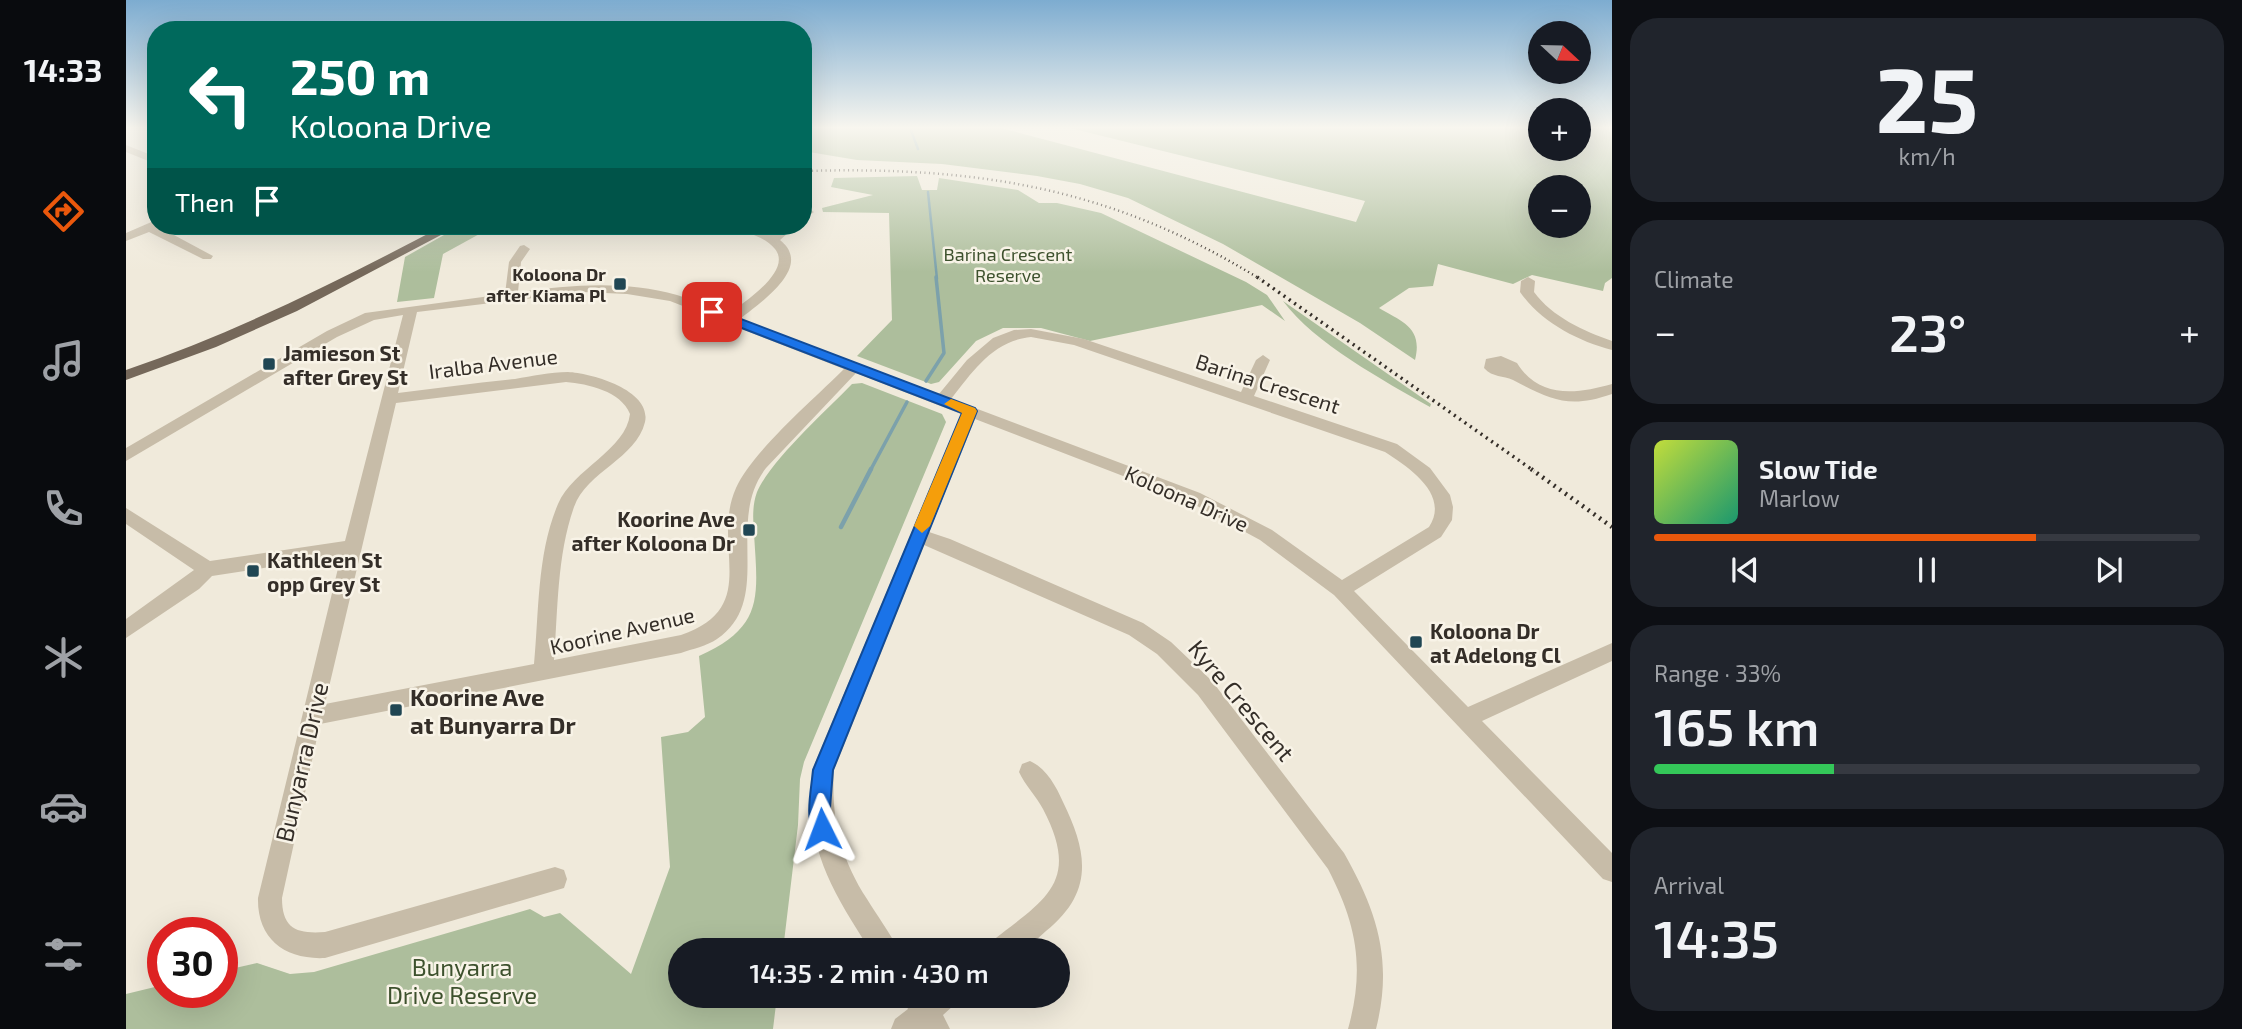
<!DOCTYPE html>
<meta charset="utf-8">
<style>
:root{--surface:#171b24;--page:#20242c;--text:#f1f3f6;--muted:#9ea1a6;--line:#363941;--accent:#ea580c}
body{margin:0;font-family:"Exo 2",sans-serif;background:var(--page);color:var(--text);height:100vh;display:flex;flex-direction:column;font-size:26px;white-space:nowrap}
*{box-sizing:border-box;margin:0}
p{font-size:23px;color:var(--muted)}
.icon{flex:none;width:38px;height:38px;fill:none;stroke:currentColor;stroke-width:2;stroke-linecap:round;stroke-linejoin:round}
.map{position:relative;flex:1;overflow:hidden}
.panel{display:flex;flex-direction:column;gap:18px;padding:18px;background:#0d0f14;width:630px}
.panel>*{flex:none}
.top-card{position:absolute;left:21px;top:21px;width:665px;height:214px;border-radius:28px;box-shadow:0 7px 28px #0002;background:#00695c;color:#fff;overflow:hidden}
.needle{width:46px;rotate:112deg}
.controls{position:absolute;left:1402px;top:21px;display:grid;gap:14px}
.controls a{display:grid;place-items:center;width:63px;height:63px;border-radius:50%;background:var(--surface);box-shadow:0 7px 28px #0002;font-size:35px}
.speed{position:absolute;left:21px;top:917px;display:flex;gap:14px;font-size:35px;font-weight:700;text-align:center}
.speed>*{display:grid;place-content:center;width:91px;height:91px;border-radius:50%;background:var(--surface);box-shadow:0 7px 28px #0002;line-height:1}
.speed .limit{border:10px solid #d22;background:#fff;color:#111}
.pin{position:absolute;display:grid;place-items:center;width:60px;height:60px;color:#fff;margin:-30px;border-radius:14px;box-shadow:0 4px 10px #0006}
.me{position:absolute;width:77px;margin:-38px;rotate:357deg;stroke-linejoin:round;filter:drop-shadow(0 0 5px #0008)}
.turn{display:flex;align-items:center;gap:24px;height:147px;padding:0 28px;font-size:32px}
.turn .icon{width:91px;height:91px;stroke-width:2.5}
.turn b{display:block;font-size:49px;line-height:60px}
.then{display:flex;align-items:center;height:66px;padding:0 28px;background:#0003;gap:14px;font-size:26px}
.big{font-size:52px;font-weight:600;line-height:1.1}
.panel .card{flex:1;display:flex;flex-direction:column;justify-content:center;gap:10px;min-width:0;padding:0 24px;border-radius:28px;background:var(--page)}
.panel .dial{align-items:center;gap:0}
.dial b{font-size:91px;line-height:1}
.song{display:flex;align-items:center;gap:21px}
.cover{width:84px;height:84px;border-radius:10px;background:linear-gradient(135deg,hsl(70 70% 55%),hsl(160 70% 35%))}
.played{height:7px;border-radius:4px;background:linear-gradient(90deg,var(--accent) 70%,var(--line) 70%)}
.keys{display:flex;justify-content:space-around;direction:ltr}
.heat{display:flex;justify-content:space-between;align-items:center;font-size:38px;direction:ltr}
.charge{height:10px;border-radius:5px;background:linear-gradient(90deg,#34c759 33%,var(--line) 0)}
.trip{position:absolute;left:542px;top:938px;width:402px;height:70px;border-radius:35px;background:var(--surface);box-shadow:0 7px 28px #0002;font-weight:600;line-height:70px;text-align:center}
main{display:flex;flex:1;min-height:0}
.tabs{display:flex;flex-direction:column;width:126px;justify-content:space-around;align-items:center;background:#090b0e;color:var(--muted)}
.tabs .icon{width:49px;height:49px}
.tabs .active{color:var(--accent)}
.tabs b{font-size:32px;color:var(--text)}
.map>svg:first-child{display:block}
.green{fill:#adbe9c;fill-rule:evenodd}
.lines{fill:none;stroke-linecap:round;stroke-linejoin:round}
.stream-far2{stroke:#7ca1ab;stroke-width:2.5}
.stream-far1{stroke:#7ca1ab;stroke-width:3.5}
.stream{stroke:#7ca1ab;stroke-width:4.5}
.minor{fill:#c7bca8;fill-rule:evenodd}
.major{fill:#75685a;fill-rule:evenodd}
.rail-far2{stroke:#342e28;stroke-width:2.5;stroke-dasharray:1 3.5;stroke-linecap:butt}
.rail-far1{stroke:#342e28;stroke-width:3.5;stroke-dasharray:2 4.5;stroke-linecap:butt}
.rail{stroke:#342e28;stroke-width:4.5;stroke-dasharray:2 5;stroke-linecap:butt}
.route{fill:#1a73e8;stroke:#114b97;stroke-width:2}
.slow{fill:#f59e0b}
.poi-dot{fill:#204653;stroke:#f8f3e7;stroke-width:2.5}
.labels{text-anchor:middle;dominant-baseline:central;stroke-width:5;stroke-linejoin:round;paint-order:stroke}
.far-park-label{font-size:18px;fill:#3d512d;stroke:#f8f3e7}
.far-poi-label{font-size:18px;font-weight:bold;fill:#342e28;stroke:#f8f3e7;text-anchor:end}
.poi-label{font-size:21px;font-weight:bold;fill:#342e28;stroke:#f8f3e7;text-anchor:start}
.street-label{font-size:21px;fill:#342e28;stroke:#f8f3e7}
.near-poi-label{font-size:24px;font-weight:bold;fill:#342e28;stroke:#f8f3e7;text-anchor:start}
.near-street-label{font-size:24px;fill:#342e28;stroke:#f8f3e7}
.near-park-label{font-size:24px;fill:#3d512d;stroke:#f8f3e7}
</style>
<main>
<nav class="tabs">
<b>14:33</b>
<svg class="icon active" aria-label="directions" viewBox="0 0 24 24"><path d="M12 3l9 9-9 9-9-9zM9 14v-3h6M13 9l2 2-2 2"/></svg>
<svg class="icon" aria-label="music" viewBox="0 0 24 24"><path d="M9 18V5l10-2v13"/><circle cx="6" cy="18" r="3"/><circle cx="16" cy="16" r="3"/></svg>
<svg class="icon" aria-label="phone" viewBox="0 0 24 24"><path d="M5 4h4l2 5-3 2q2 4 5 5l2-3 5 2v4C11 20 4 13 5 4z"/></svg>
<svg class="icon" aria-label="climate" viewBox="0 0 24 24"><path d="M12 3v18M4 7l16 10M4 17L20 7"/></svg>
<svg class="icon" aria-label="car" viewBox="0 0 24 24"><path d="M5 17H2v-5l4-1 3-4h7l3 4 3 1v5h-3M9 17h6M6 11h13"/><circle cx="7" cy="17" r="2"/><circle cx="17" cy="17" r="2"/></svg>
<svg class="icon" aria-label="filters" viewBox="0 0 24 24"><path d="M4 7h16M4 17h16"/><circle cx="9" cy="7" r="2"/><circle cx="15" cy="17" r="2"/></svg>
</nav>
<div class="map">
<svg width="1486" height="1029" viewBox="0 0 1486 1029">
<rect width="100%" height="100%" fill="#f0eadb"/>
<path class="green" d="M677,128H875L1230,222L1239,201L944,128H1414V149H1452L1453,128H1486V278L1479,283L1477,291L1406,275L1387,284L1312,264L1307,286L1283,288L1253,308C1277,322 1297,328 1289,360L1234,323L1097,244L1002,198L954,184L911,176L816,164L731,160L677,151ZM1414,187H1452V226H1414Z
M791,176L796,190H811L813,178L892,190L913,203H931L975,213L1120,282L1141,295L1159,321L1136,305L964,341L915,328H877L850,341L813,382L805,384L731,356L766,320L763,213L697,212L696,208L747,195L705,187L708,178Z
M334,226H368L317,254L308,298L271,302L279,257Z
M1157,301L1305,404L1304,407C1258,381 1188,343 1157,301Z
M736,383L816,414L820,422L678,762L674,779L672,825L657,950H555V996H651L647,1029H0V994L37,985V992H96V971L131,963L164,974L188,972L404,909L418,917L434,913L505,974L544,867L535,737L562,732L579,717L573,656C638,627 632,597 628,534C627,519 626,506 631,492C645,460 700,411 726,384Z"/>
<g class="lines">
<path class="stream-far2" d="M784,128L792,149
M802,192L811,279"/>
<path class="stream-far1" d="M800,381L818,353L810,277
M744,471L781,402"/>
<path class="stream" d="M715,527L745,469"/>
<path class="minor" d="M0,145L30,157V164L0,152Z
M682,208L688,212L677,220V210Z
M30,220V226H35L33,227L87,256L85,259H77L23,232L0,241V233Z
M612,226H628L646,234L657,226H670L654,240C688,267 635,302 614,319L813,394L841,360L867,338L888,330L905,329L958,339L1115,392L1130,360L1137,355L1144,360L1128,396L1271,444L1304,468L1324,495L1327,507L1326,520L1315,537L1228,591L1342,707L1486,643V661L1356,721L1486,853V882L1477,879L1208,595L1134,540L1062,501L849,419L803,532L824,539L1017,623L1045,642L1086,681L1218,853C1252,913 1267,961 1250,1029H1222C1239,968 1231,925 1202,869L1072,695L1031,654L1003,635L798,545L708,770C705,819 714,857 741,899C751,916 764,932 772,950H744C704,887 679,848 686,770L835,414L730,373L640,468C598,522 649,599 591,639C581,646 566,649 555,653L194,724L156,898C156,929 171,934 199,932L429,867L438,870L441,879L438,888L199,958C159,960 131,939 132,898L215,556L86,576L73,589L0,638V619L68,570L0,524V508L84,561L219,541L277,315L248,320L211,337L0,461V448L201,331L239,313L379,294L383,262L394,246L398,245L404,249L395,262L392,292C445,285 498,280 551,295C568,300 585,308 602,314C617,303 667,271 649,249C640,237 623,235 612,226ZM457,292L501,294L544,301L718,369C688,399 626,452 610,488C584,546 637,607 555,635L428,660C432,609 431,555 448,507C461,471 510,459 519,422C526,390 465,373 442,372C424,372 406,376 389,379C350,383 311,388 272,393L291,312ZM905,337L948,345L1259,452C1284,468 1324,495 1303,527L1216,580L1146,530L1074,493L825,399C848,370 867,341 905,337ZM440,382C462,384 495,391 504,414C500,450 447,469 432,504C411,553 413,612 408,664L199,704L270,403Z
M1402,277L1409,281L1408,292C1426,317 1458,331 1486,341V350C1451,341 1415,322 1394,292L1395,281Z
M1375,356L1391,363C1413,399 1451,394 1486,384V394C1443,409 1425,400 1387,380C1377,375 1367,378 1358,368L1360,359Z
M904,761C920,768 930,786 937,802C962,853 968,892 920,931C913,937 903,948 895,950C886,953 872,950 862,950L866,941C920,899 955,882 917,809C910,796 899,785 893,772L896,764Z
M776,996H832L828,1005L817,1015L824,1029H765L769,1019L782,1009Z"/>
<path class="major" d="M317,226H332L171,311L90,347L0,380V370C111,332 214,280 317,226Z"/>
<path class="rail-far2" d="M677,171C850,166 985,187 1134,279"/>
<path class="rail-far1" d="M1131,277L1408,471"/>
<path class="rail" d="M1405,469L1486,527"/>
</g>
<linearGradient id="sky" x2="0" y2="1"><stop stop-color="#7dacd0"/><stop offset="0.47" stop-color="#f8f6ef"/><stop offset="1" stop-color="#f8f6ef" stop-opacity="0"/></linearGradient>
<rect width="1486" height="272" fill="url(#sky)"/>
<path class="route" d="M586,308L849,408L851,411L707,770L704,808L706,829L703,837L696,840L688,837C679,816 685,792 687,770L836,413L582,315V310Z"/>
<path class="slow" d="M825,399L849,408L851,411L804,526L796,533L788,526L836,413L818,404Z"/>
<g class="poi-dot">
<rect x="487" y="277" width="14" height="14" rx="3.5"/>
<rect x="136" y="357" width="14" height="14" rx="3.5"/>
<rect x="616" y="523" width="14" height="14" rx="3.5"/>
<rect x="120" y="564" width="14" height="14" rx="3.5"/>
<rect x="1283" y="635" width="14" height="14" rx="3.5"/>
<rect x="263" y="703" width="14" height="14" rx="3.5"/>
</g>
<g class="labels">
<g class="far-park-label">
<text x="882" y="254">Barina Crescent<tspan x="882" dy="21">Reserve</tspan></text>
</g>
<g class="far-poi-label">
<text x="480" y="274">Koloona Dr<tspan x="480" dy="21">after Kiama Pl</tspan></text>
</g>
<g class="poi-label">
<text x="157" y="352">Jamieson St<tspan x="157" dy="24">after Grey St</tspan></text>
<text x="609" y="518" text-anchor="end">Koorine Ave<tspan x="609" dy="24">after Koloona Dr</tspan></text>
<text x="141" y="559">Kathleen St<tspan x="141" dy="24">opp Grey St</tspan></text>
<text x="1304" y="630">Koloona Dr<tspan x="1304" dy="24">at Adelong Cl</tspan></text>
</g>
<g class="street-label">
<text transform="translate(367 363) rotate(-7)">Iralba Avenue</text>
<text transform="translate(1142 383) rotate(18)">Barina Crescent</text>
<text transform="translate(1061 498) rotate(24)">Koloona Drive</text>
<text transform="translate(496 630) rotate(-13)">Koorine Avenue</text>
</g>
<g class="near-poi-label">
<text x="284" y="696">Koorine Ave<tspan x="284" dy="28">at Bunyarra Dr</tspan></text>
</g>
<g class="near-street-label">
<text transform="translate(1116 700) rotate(50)">Kyre Crescent</text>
<text transform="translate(175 762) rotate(-77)">Bunyarra Drive</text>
</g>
<g class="near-park-label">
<text x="336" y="966">Bunyarra<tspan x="336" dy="28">Drive Reserve</tspan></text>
</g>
</g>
</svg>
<div class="controls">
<a><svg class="needle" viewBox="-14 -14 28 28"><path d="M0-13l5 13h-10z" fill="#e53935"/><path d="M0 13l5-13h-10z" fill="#9ea1a6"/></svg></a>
<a>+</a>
<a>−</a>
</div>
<div class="speed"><div class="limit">30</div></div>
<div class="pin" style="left:586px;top:312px;background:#d93025"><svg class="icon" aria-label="arrive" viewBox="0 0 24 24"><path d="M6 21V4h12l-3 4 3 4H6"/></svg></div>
<svg class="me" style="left:696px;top:829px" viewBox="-20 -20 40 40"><path d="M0-17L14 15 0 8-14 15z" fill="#1a73e8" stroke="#fff" stroke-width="4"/></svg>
<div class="trip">14:35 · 2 min · 430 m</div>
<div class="top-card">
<div class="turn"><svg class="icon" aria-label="left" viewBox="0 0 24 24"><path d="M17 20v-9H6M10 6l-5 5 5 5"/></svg><div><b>250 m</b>Koloona Drive</div></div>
<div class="then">Then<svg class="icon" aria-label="arrive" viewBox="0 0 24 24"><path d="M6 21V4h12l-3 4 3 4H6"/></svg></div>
</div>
</div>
<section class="panel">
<div class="card dial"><b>25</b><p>km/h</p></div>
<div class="card"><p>Climate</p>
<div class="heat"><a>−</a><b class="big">23°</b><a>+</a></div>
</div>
<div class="card">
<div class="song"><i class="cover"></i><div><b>Slow Tide</b><p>Marlow</p></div></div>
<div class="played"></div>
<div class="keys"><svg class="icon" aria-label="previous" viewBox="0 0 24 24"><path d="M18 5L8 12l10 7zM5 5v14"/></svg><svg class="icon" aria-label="pause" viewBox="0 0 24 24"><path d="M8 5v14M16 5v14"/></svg><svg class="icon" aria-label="next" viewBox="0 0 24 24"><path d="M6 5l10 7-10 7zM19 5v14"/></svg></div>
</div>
<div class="card"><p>Range · 33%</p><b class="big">165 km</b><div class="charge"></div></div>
<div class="card"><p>Arrival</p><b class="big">14:35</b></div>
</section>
</main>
